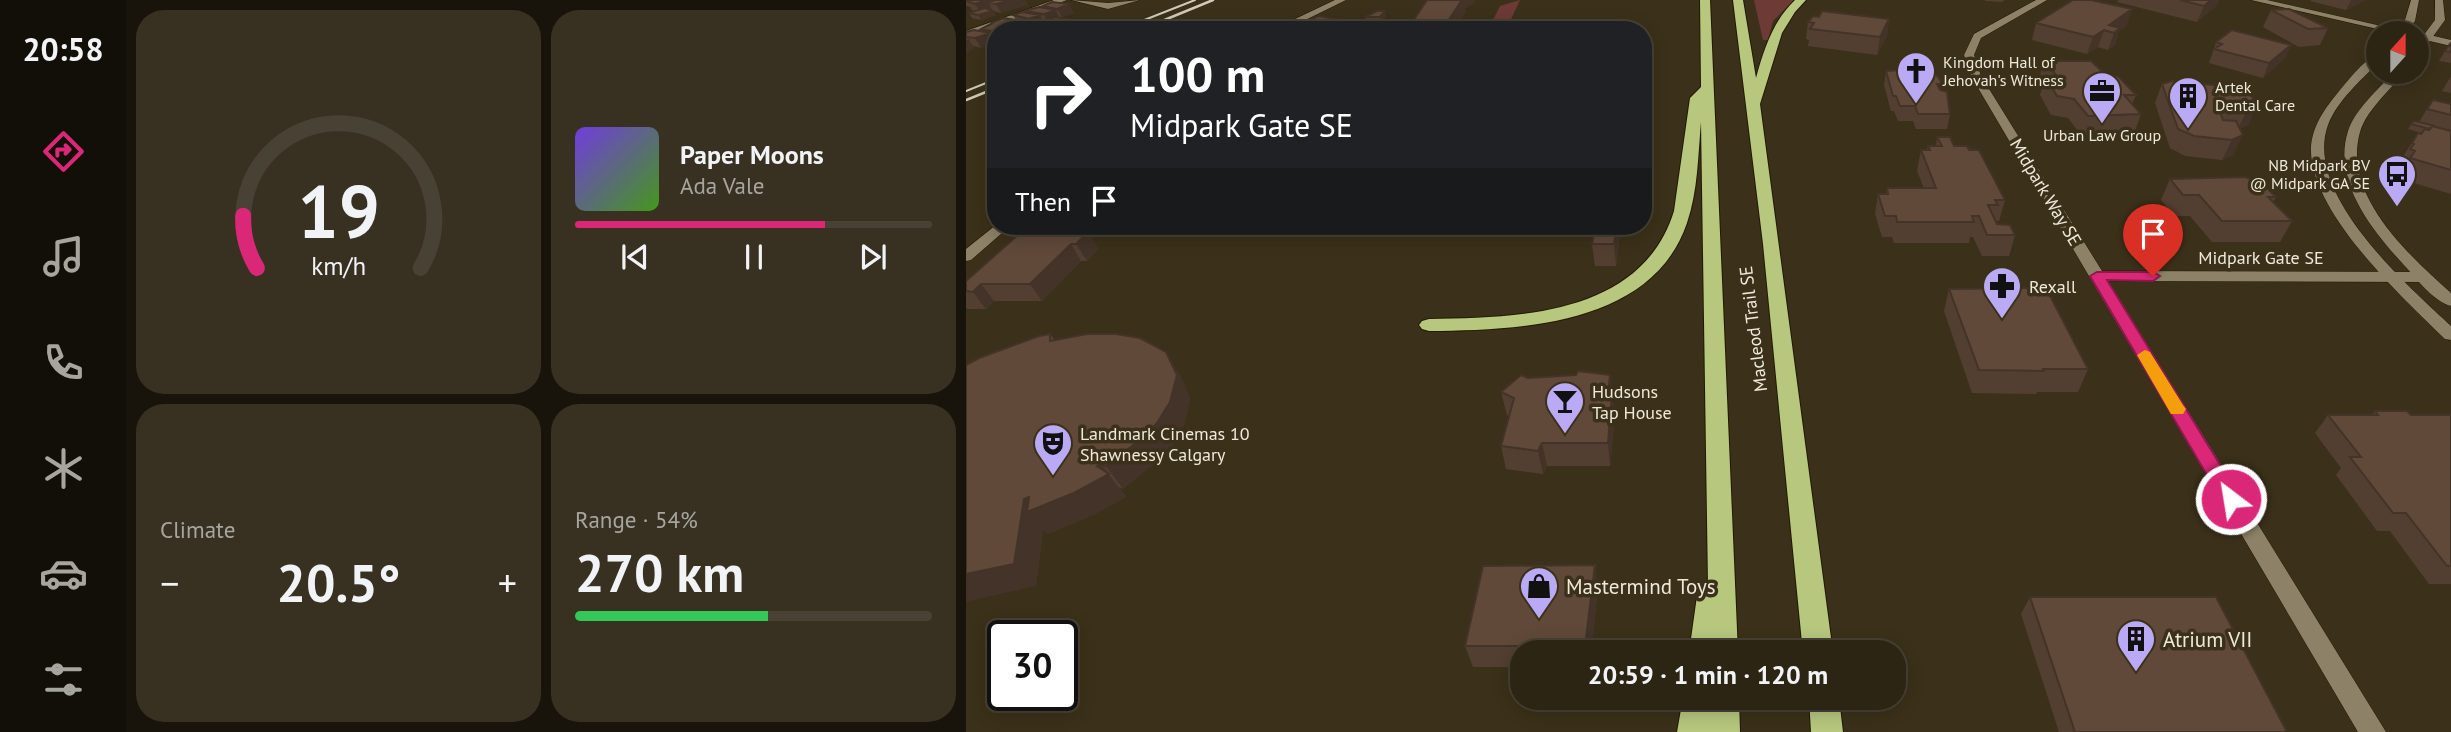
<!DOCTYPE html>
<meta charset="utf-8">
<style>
:root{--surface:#2c2514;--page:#383122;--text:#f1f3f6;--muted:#a6a5a0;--line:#484234;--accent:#db2777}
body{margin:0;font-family:"PT Sans",sans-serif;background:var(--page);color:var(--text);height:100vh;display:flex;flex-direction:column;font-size:26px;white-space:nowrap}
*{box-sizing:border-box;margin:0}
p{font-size:23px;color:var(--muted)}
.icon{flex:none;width:38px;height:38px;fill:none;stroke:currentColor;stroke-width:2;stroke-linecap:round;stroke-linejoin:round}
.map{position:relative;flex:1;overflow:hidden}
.sheet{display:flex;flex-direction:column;gap:10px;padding:10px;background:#18140b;width:840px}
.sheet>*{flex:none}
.guide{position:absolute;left:21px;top:21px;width:665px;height:214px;border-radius:28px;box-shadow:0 4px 18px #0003,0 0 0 2px var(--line);background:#202124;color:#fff;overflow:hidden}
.needle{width:46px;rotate:21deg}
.tools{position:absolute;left:1400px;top:21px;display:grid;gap:14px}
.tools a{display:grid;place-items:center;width:63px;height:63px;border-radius:50%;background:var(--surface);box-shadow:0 4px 18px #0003,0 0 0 2px var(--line);font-size:35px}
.speed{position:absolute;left:21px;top:620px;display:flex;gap:14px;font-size:35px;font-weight:700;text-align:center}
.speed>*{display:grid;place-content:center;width:91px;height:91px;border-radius:50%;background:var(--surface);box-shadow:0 4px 18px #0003,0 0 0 2px var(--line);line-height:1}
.speed .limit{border:4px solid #111;border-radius:10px;background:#fff;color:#111}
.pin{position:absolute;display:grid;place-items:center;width:60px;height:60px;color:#fff;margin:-72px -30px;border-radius:50% 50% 50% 0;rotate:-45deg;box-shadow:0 0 7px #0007}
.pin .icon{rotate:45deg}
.me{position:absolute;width:77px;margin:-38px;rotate:329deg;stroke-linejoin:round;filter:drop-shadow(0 0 5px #0008)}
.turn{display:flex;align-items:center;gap:24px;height:147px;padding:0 28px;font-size:32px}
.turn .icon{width:91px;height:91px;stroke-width:2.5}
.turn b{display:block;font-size:49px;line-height:60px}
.then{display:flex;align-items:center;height:66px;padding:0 28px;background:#0003;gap:14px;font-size:26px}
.big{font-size:52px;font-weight:700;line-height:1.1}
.sheet .card{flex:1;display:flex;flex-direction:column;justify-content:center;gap:10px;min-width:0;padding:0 24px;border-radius:28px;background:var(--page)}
.sheet .dial{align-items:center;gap:0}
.dial svg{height:182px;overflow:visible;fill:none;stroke:var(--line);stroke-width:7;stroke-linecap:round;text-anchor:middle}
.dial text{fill:var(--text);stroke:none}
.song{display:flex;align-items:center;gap:21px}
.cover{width:84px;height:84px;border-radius:10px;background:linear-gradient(135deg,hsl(260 70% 55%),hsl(100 70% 35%))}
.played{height:7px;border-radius:4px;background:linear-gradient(90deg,var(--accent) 70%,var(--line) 70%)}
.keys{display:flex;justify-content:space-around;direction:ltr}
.heat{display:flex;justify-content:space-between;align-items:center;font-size:38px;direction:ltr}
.charge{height:10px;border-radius:5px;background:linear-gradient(90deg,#34c759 54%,var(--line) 0)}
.sheet .tiles{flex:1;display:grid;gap:10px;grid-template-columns:repeat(2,1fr)}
.trip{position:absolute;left:544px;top:640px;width:396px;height:70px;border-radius:28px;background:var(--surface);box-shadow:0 4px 18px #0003,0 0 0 2px var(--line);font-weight:700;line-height:70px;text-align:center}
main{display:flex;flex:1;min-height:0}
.menu{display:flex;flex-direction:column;width:126px;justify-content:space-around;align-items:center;background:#120f08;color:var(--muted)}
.menu .icon{width:49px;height:49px}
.menu .on{color:var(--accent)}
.menu b{font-size:32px;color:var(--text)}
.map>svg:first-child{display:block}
.green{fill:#6d3a36}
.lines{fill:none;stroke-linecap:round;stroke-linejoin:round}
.street-casing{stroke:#221903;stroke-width:1}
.secondary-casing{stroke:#221903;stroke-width:1}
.highway-casing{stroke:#221903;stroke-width:2}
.street{fill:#8d8268;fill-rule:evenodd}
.secondary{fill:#8d8268;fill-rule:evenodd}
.highway{fill:#b7c77e;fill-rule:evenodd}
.tram{stroke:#d1cbba;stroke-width:2}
.rail{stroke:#d1cbba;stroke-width:2.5}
.wall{fill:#533f31}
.shaded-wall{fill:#433328}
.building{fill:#604939;stroke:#433328;stroke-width:2}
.route{fill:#db2777;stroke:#8e194d;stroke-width:2}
.slow{fill:#f59e0b}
.labels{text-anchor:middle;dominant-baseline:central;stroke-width:7;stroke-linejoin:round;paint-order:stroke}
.far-poi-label{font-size:16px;fill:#efe9da;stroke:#3b311a;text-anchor:start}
.street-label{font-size:18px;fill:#efe9da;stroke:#3b311a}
.poi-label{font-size:18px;fill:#efe9da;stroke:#3b311a;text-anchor:start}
.near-poi-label{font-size:21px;fill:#efe9da;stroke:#3b311a;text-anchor:start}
</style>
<main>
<nav class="menu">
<b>20:58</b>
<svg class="icon on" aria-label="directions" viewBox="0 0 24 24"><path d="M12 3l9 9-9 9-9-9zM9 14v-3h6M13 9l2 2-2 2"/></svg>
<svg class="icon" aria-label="music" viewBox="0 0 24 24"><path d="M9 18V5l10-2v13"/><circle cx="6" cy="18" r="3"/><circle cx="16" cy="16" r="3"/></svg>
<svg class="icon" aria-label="phone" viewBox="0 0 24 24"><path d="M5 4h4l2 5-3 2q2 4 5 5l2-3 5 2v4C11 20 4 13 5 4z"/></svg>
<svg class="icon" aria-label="climate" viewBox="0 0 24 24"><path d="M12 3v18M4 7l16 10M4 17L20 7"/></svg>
<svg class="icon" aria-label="car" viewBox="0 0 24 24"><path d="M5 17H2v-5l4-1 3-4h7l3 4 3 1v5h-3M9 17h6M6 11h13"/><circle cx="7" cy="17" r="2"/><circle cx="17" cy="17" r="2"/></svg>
<svg class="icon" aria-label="filters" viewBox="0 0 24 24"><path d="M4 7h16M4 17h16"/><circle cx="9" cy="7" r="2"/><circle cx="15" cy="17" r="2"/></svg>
</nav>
<section class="sheet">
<div class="tiles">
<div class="card dial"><svg viewBox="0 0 100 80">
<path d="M14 69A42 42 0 1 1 86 69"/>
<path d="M14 69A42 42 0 0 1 8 46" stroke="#db2777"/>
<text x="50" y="56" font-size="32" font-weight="700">19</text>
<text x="50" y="72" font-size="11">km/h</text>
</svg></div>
<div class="card">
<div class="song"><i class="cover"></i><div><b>Paper Moons</b><p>Ada Vale</p></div></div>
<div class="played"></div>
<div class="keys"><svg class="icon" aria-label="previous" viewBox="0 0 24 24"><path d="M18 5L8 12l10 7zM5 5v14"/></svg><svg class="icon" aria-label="pause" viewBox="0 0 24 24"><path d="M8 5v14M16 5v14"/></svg><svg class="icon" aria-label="next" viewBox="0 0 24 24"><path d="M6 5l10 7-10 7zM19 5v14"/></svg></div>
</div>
<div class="card"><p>Climate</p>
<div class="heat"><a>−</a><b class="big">20.5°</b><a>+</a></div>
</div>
<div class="card"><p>Range · 54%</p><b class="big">270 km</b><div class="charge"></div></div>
</div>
</section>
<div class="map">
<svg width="1485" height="732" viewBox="0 0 1485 732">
<rect width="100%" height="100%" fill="#3b311a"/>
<path class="green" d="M554,0L540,30H522L534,6Z
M788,0H828L807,21L802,40H797Z"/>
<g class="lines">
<defs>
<path id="street" d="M88,0H101L0,37V31Z
M105,0L142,3L174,0L142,9Z
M1070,0H1081L1015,38L1008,55L1015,76L1136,271L1458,272L1466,277L1458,282L1142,281L1420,732H1392L1005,76L998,55L1008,34Z
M1285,0H1301L1446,33H1429Z
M1451,32L1485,40V46L1451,38V33H1447Z"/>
<path id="secondary" d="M369,0H380L319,30H306Z
M1445,0H1453L1449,21L1439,33H1429L1439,20Z
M1469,0H1477L1479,20L1455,53L1451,54V44L1469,20Z
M1412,54V63C1395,80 1371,101 1362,125C1337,194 1440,284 1485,326V340L1479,339C1436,297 1348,216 1345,153C1344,131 1356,112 1370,95C1381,82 1396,61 1412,54Z
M1428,72H1438C1424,91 1401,109 1394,132C1376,196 1443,255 1485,293V306C1468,302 1449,277 1437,264C1406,230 1366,181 1382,131C1390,108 1412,90 1428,72Z
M30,225L44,226L5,260L0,261V249Z"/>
<path id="highway" d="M734,0H744L772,653H723L731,596L735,587L742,585L735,122C732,155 732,191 721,223C686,326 553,330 463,331L456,329L453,325L456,321L463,319C553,318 676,315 708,211L724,98L735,87Z
M767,0H777L790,78C798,49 807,21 829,0H840L829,12L816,33L794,104L867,653H837L797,244Z
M717,698H773L774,732H711Z
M843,698H873L877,732H845Z"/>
</defs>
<use href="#street" class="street-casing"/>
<use href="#secondary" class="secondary-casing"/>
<use href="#highway" class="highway-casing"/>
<use href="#street" class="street"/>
<use href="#secondary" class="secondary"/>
<use href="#highway" class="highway"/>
<path class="tram" d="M153,30L229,0
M0,91L30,79"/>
<path class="rail" d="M174,30L247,0
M0,100L30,88"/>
</g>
<path class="wall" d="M0,0H59L62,5L35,13L27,11L30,15L15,20L6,18L3,13L9,11L6,10L4,7L0,6Z
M461,0H509L508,3L499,8L500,11L488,30H326L325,27L373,20H400L399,17L420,16L416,21H447Z
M1019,0H1039L1036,2L1019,1Z
M1152,0H1253L1250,6L1231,22L1151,2Z
M1345,0H1399L1380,10L1344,1Z
M86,2L108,13L96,17H94V18L100,19L102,24L88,29L77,27L76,25L68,28L60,26L61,29L30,30V42L15,48L7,46L8,49L0,52V32L16,31L15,29L25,24V23L50,20L47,15L59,13L58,11L77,7V6Z
M1166,9L1160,26L1153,31L1149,45L1142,50L1132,47L1121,54L1066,40L1070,23Z
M1305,10L1362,28L1354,45L1333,47L1297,27Z
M923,19L921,36L911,55L842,46L843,40L840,39L842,22Z
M1250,42L1325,45L1319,58L1297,78L1243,63Z
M1485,44V63L1473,61L1479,51Z
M1078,61L1170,95L1166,104L1175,114L1168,134L1115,135L1102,118L1085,115L1074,95L1077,84L1073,79Z
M920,71L977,84L976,91L984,114L981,129H950L947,121H932L928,111H925L918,85Z
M1485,77V93L1476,91L1482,81Z
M1196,84L1291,106L1282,125L1273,129L1267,155L1256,160L1219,156L1204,148L1189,103Z
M1485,104V194L1431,178L1436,171L1432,169L1435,163H1433L1452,133H1456L1442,129L1448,121L1453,122L1461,109Z
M971,137L988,146L1003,150L1039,200L1033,221H1029L1031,224L1049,235L1043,256H1016L1007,237H1004L1003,243H928L926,237H916L909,214L912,194H920L921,188H958L951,171L955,150H961L962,146H970Z
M1204,179L1310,197L1307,202L1326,221L1314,242H1246L1224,216H1208L1195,200Z
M629,226H655L650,266H629L626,244Z
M122,232L132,249L121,261H115L76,301H28L20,309H1L0,307V281Z
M983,289L1122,369L1112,392H1071L1070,394L1006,393L978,311Z
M84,334L89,340L214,375L224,398L218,425L206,446L190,462L157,489L153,487L160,497L129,514L82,534L77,530L70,586Z
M644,375L649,417L644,466H581L577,474L540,469L535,446L543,416L541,415L535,392L562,378Z
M1409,411L1445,415H1485V584H1463L1424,531H1411L1370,475L1375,468L1349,433L1362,415H1406Z
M632,588L625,653H556V667H507L499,646Z
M1064,597L1321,732H1093L1055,614Z"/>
<path class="shaded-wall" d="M1,0H59L62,5L35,13L30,4L22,2L26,9L14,12L9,4L2,2Z
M494,0H509L508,3L499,8L500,11L488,30H476Z
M1245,0H1253L1250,6L1231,22L1238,6Z
M1385,0H1399L1380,10Z
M103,4L108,13L96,17L91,9Z
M1166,9L1160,26L1153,31L1149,45L1142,50L1148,33L1143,25Z
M90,10L94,19L82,23L78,14Z
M27,11L30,15L15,20L12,15Z
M419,11L420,16L415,21L414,17Z
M74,15L78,23H74L76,25L68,28L63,19Z
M100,19L102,24L88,29L85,25Z
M923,19L921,36L911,55L914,37Z
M57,21L62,30H36L39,26Z
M1138,30L1132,47L1121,54L1127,37Z
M25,33L30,42L15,48L9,38Z
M3,39L8,49L0,52V40Z
M1325,45L1319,58L1297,78L1303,63Z
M1291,106L1282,125L1272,129L1281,110Z
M1277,135L1267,155L1256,160L1266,140Z
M651,226H655L650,266L648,244Z
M122,232L132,249L121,261L110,244Z
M105,244L115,261L76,301L64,284Z
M15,284L28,301L20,309L7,292Z
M200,352L214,375L224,398L218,425L206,446L190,462L157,489L140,466Z
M644,375L649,417L644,466L642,443V394Z
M576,443L581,466L577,474L572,451Z
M135,464L160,497L129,514L82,534L77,530L70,586L0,602V574L58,499Z
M629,565L632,588L625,653H620L619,646Z"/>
<path class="building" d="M7,0H21L9,4L1,1Z
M30,0H45L30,4L22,2Z
M461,0H496L476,30H337L325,27L353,16L373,20L447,21Z
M1107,0H1125L1166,9L1143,25L1154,28L1148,33L1138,30L1127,37L1070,23Z
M1214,0H1245L1238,6Z
M86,2L103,4L91,9L77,6Z
M73,7L90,10L78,14L58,11Z
M19,8L27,11L12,15L3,13Z
M1323,9L1362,28L1342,29L1305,10Z
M411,11H419L414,17H399Z
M856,11L923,19L914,37L844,29L848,23L842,22L847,16L853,17Z
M56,12L74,15L63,19L47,15Z
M89,17L100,19L85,25L74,23Z
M37,18L57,21L39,26L43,27L36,30H30V32L15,29L27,23H25Z
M8,30L25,33L9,38L0,37V32Z
M1266,30L1325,45L1303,63L1248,49L1256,44L1250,42Z
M1484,44L1485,52L1479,51Z
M1078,61H1125L1141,76H1152L1170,95H1158L1175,114L1122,116L1108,99L1091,96L1079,76H1091Z
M965,68L977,84H971L974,90L981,92L984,114H952L949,106H934L930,96H927L920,71Z
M1206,81L1268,87L1284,93L1291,106L1281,110L1252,107L1257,120L1270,121L1277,135L1266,140L1228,136L1212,129L1196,84Z
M1467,100L1485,104V115L1461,109Z
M1448,121L1469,126H1466L1464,129L1445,124Z
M1466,126L1485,131V170L1444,158L1449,151L1444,149L1448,144L1446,143L1452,133L1455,134L1459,129L1463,130Z
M971,137H984L988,146H1001L1003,150H1013L1039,200H1029L1032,205H1022L1031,224L1044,225L1049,235H1021L1013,216H1006L1008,222H931L930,216H919L912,194H922L921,188H970L955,150H964L962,146H976Z
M1279,177L1296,183L1310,197H1302L1326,221H1256L1233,195H1217L1204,179Z
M629,226H651L648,244H626Z
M122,232L110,244H105L64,284H15L7,292L0,291V281L52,235Z
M1080,288L1122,369H1077L1078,371L1013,370L983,289Z
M84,334V341L121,334H150L174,338L200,352L211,375L204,402L191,423L175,439L140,466L135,464L131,466L143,474L110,492L61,512L63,497L58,499L48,564L0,574V365L13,358L73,336Z
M612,371L644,375L642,394H646L642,443H576L572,451L535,446L548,398L535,392L555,375L562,378L610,375Z
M1409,411H1441L1445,415H1485V566H1481L1440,513H1427L1384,457H1395L1362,415H1412Z
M629,565L619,646H499L517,566Z
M1064,597H1250L1321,732H1109Z"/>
<path class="route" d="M1131,272H1187L1194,276L1187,281L1141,280L1272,494L1274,499L1272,504L1265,506L1258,504L1124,276Z"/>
<path class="slow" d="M1179,350L1184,352L1217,405L1220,409L1217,414H1205L1171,355Z"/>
<defs>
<symbol id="church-pin" viewBox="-11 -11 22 30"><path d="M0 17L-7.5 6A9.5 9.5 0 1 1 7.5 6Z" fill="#baaaf6" stroke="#3b311a"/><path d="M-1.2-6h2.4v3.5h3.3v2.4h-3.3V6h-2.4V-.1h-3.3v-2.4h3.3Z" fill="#111"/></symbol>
<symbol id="office-pin" viewBox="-11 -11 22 30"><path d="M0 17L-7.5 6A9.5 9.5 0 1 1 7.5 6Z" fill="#baaaf6" stroke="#3b311a"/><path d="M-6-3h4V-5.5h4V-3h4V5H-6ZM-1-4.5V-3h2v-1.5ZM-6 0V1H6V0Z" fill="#111"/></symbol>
<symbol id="building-pin" viewBox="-11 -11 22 30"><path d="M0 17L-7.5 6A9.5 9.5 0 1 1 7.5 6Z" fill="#baaaf6" stroke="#3b311a"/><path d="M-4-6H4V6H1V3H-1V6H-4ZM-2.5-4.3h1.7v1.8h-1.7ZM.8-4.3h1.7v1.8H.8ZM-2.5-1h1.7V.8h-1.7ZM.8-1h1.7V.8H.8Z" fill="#111"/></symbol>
<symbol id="bus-pin" viewBox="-11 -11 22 30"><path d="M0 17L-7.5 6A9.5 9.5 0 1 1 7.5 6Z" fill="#baaaf6" stroke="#3b311a"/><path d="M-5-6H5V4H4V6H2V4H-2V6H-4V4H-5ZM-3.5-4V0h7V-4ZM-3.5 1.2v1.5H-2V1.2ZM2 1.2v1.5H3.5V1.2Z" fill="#111"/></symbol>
<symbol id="pharmacy-pin" viewBox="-11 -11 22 30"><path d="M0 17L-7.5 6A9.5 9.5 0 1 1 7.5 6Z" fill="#baaaf6" stroke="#3b311a"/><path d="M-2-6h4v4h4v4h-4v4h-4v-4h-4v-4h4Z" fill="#111"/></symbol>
<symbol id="bar-pin" viewBox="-11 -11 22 30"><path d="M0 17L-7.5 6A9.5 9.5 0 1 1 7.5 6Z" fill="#baaaf6" stroke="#3b311a"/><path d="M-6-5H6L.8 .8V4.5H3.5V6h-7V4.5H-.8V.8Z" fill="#111"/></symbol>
<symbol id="theatre-pin" viewBox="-11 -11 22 30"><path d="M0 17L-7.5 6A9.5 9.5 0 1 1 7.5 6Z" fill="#baaaf6" stroke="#3b311a"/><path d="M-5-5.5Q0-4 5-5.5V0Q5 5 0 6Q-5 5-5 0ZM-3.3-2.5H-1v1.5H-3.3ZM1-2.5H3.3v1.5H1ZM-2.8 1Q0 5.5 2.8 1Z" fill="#111"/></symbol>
<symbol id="shop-pin" viewBox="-11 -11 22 30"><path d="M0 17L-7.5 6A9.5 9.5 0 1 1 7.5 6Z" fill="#baaaf6" stroke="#3b311a"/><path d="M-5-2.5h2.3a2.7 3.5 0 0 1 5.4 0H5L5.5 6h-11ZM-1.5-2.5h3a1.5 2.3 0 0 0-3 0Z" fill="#111"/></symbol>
</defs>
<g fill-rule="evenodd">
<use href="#church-pin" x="928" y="49" width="44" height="60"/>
<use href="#office-pin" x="1114" y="69" width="44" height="60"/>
<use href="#building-pin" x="1200" y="74" width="44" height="60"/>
<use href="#bus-pin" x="1409" y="152" width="44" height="60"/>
<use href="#pharmacy-pin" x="1014" y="264" width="44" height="60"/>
<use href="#bar-pin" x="577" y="379" width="44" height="60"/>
<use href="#theatre-pin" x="65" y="421" width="44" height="60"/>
<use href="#shop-pin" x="551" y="564" width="44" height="60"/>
<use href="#building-pin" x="1148" y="617" width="44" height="60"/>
</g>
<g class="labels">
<g class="far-poi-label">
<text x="977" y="62">Kingdom Hall of<tspan x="977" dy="18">Jehovah's Witness</tspan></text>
<text x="1249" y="87">Artek<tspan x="1249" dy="18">Dental Care</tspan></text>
<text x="1136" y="135" text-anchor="middle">Urban Law Group</text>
<text x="1404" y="165" text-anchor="end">NB Midpark BV<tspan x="1404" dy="18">@ Midpark GA SE</tspan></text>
</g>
<g class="street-label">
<text transform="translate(1080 192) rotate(59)">Midpark Way SE</text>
<text x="1295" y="257">Midpark Gate SE</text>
<text transform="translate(787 329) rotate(-97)">Macleod Trail SE</text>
</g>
<g class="poi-label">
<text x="1063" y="286">Rexall</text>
<text x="626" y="391">Hudsons<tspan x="626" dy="21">Tap House</tspan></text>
<text x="114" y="433">Landmark Cinemas 10<tspan x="114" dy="21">Shawnessy Calgary</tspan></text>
</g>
<g class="near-poi-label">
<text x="600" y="586">Mastermind Toys</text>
<text x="1197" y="639">Atrium VII</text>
</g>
</g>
</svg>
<div class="tools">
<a><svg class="needle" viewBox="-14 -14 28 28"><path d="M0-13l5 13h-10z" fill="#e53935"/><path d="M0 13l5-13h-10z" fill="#a6a5a0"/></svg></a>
</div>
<div class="speed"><div class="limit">30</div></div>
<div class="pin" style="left:1187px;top:276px;background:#d93025"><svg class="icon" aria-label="arrive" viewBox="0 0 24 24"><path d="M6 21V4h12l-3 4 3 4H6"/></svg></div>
<svg class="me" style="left:1265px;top:499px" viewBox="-20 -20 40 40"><circle r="17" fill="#db2777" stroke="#fff" stroke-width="3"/><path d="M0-11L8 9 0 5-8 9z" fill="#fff"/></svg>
<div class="trip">20:59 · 1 min · 120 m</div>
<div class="guide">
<div class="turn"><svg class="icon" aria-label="right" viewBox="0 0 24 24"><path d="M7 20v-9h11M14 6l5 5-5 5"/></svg><div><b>100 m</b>Midpark Gate SE</div></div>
<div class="then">Then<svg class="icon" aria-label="arrive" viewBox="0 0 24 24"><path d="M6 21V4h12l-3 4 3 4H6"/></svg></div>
</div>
</div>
</main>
